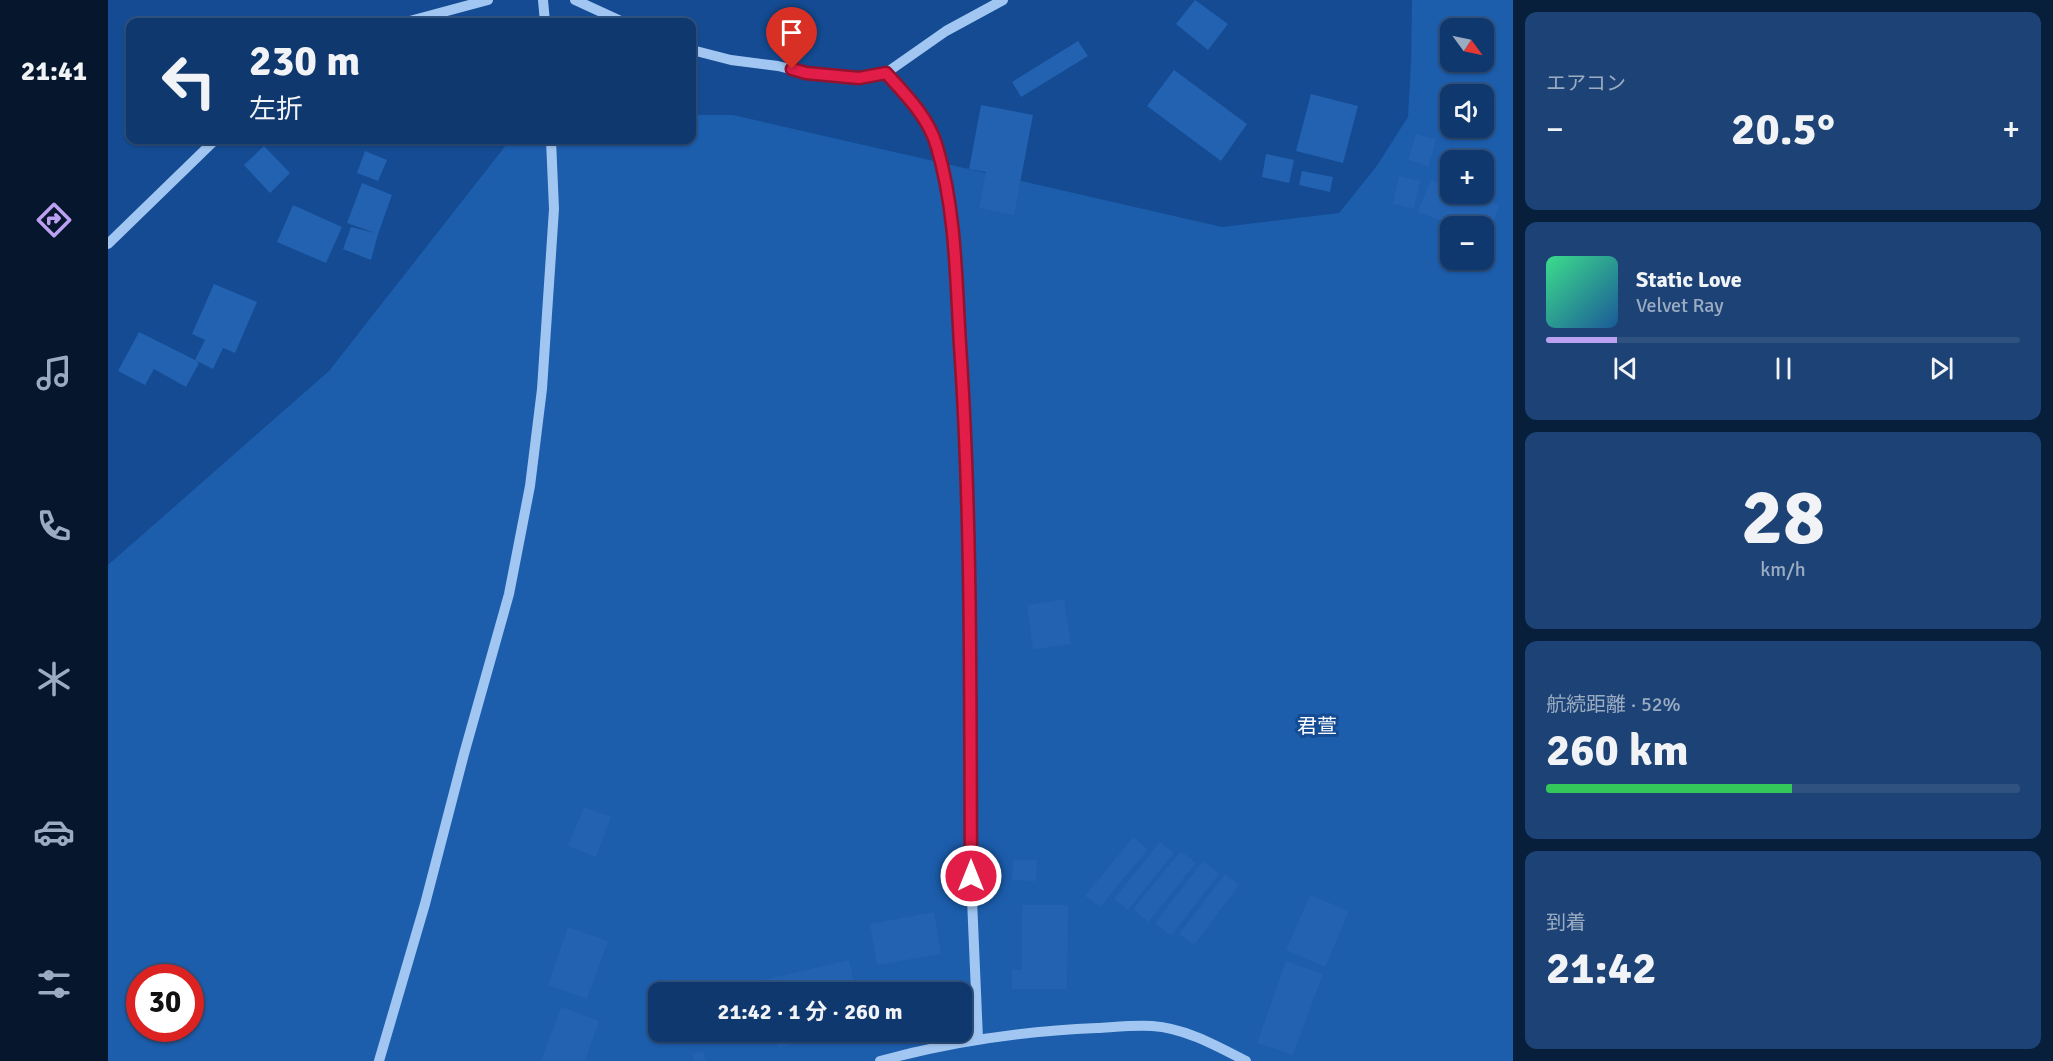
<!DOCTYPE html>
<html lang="ja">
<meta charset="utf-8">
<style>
:root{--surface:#0f386e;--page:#1d4376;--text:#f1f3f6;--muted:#9bacc2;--line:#2f5281;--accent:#bca0f2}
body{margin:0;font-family:Signika,"Noto Sans JP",sans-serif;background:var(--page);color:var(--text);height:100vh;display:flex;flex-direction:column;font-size:22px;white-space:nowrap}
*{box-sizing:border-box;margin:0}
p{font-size:20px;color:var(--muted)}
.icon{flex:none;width:33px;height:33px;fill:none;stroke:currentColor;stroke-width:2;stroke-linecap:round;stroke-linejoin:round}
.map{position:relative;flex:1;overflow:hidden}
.panel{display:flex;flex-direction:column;gap:12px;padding:12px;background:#081f3c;width:540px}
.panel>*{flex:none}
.hud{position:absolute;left:18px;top:18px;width:570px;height:126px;border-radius:12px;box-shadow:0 2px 4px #0004,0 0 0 2px var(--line);background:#0f386e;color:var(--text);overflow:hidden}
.needle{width:39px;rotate:123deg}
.tools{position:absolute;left:1332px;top:18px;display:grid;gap:12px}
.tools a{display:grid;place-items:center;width:54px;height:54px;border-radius:12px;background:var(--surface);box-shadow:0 2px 4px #0004,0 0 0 2px var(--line);font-size:30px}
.speed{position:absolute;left:18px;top:964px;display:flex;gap:12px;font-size:30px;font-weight:700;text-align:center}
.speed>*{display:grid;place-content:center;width:78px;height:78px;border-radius:50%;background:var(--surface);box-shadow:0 2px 4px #0004,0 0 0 2px var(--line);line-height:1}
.speed .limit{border:9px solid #d22;background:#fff;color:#111}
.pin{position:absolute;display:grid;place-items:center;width:51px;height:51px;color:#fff;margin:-62px -26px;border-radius:50% 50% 50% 0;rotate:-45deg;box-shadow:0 0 6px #0007}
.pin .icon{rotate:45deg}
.me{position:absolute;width:66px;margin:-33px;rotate:0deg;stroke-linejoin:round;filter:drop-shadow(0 0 4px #0008)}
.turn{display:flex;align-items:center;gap:21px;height:126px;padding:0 24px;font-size:27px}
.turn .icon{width:78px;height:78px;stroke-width:2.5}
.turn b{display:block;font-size:42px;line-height:51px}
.big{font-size:45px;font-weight:700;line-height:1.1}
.panel .card{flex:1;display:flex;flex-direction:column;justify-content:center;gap:9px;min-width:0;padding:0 21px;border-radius:12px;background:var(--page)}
.panel .dial{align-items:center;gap:0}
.dial b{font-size:78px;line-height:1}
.song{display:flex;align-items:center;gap:18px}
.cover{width:72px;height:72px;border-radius:9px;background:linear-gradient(135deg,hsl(150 70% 55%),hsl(210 70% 35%))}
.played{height:6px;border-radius:3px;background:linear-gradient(90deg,var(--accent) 15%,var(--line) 15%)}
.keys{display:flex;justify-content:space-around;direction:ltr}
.heat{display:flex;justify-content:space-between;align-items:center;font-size:33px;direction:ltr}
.charge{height:9px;border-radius:4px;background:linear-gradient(90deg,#34c759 52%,var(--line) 0)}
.trip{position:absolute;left:540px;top:982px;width:324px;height:60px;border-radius:12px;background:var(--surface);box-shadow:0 2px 4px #0004,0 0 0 2px var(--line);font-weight:700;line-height:60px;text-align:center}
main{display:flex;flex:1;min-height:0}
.dock{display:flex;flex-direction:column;width:108px;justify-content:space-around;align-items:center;background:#06162c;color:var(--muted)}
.dock .icon{width:42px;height:42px}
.dock .current{color:var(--accent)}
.dock b{font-size:27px;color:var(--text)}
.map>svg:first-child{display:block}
.green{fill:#1c5dac;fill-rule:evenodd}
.building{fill:#2262b1}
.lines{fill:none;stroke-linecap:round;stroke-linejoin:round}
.minor{stroke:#a1c6f1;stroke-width:10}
.route-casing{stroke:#92132f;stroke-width:15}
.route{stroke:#e11d48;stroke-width:10}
.labels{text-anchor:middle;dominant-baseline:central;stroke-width:6;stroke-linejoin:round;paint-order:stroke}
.quarter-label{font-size:20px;fill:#fff;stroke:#144b92}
</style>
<main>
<nav class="dock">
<b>21:41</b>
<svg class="icon current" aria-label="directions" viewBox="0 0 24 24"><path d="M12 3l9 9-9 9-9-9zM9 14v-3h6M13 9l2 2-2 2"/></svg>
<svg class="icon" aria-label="music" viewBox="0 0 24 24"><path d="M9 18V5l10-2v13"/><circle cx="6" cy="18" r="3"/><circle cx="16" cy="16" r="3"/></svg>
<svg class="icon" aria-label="phone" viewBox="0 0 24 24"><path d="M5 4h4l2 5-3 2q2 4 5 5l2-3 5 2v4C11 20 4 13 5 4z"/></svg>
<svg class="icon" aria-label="climate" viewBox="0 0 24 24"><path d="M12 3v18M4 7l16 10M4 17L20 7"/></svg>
<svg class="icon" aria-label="car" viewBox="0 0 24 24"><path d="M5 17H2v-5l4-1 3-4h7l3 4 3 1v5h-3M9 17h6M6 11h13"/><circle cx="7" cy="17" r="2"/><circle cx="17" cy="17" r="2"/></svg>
<svg class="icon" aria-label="filters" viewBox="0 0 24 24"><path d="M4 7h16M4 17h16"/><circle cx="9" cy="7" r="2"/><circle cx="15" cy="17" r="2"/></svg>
</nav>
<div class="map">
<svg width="1405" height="1061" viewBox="0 0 1405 1061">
<rect width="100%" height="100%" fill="#144b92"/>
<path class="green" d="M1304,0H1405V1061H0V565L221,371L402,140H584V115H625L1114,227L1231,213L1268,167L1300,117L1303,62ZM1342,28H1376V62H1342ZM1342,94H1376V128H1342ZM1342,160H1376V194H1342ZM1342,226H1376V260H1342ZM32,978H82V1029H32ZM550,993H854V1032H550Z"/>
<path class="building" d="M1087,0L1120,24L1100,50L1068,24Z
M970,41L980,56L913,97L904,82Z
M1066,70L1139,124L1113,161L1039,106Z
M1203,94L1250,106L1235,163L1188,151Z
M873,105L925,115L906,215L871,208L878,172L861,169Z
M1308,134L1328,139L1321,166L1300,160Z
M156,146L182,173L162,193L136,165Z
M257,151L279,160L270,181L249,173Z
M1158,154L1186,160L1181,183L1154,177Z
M1194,171L1225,177L1222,192L1191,185Z
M1291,176L1312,181L1306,209L1285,204Z
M1323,179L1342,187V194H1361L1392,205L1379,238L1376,237V226H1348L1310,212Z
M254,183L284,195L270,234L263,260L235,249L243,227L267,233L239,223Z
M185,205L234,227L218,263L169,242Z
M106,284L149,302L127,353L115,348L105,369L87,360L91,363L78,387L46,369L37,385L10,371L31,332L87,360L97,340L84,334Z
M956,599L963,644L925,650L919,605Z
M476,807L503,817L488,857L460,846Z
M1025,837L1040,849L992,907L977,896Z
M1052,842L1066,853L1020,910L1006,899Z
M1073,851L1088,863L1040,922L1025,909Z
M905,860H929L928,881L904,880Z
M1095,861L1111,874L1063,936L1047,923Z
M1117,874L1131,885L1086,945L1071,934Z
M1202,895L1241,911L1217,967L1178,950Z
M914,905H960L959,989H904V970H914Z
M826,912L833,954L769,965L762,924Z
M460,927L500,941L479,999L440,985Z
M741,960L748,993H657L655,980Z
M1178,961L1215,974L1185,1055L1149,1043Z
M453,1007L491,1021L477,1061H433Z
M666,1032H729V1033L670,1048Z
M595,1051L598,1061H587L584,1054Z"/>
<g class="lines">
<path class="minor" d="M435,0L437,22
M467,0L515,22
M298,22L380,0
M584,50L623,60L670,66L698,73L751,78L778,73L838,31L895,0
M778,73L805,103L829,145L843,210L855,389L862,643L863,876L870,1039
M0,244L107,140
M271,1061L317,904L356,754L401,594L422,486L434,389L446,209L443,140
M772,1061C844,1041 915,1031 989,1028C1007,1027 1026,1025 1044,1026C1077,1028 1109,1046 1138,1061"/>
</g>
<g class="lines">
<defs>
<path id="route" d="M684,69L698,73L751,78L778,73C798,95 821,118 829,147C848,211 848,280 852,345C864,522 862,699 863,876"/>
</defs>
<use href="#route" class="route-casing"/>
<use href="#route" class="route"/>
</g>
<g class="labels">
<g class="quarter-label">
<text x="1209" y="726">君萱</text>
</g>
</g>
</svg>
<div class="tools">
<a><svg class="needle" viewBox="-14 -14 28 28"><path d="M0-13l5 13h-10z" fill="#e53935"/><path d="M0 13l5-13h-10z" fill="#9bacc2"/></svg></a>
<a><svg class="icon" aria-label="sound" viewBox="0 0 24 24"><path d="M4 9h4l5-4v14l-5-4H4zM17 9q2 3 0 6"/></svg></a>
<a>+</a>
<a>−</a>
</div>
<div class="speed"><div class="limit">30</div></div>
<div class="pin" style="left:684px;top:69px;background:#d93025"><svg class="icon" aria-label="arrive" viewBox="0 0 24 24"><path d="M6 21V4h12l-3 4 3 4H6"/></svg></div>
<svg class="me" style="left:863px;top:876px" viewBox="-20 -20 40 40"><circle r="17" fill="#e11d48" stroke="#fff" stroke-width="3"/><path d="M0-11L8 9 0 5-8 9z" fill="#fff"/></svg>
<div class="trip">21:42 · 1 分 · 260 m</div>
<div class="hud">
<div class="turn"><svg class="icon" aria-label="left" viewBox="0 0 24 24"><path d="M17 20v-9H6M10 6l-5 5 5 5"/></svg><div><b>230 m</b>左折</div></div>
</div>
</div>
<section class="panel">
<div class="card"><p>エアコン</p>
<div class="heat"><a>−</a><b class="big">20.5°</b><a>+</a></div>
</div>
<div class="card">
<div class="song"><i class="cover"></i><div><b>Static Love</b><p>Velvet Ray</p></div></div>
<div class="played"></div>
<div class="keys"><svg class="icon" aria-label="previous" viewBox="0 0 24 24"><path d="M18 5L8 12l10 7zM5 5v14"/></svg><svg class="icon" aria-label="pause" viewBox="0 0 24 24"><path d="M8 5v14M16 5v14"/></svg><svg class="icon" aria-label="next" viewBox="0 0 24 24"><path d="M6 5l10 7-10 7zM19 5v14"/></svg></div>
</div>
<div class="card dial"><b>28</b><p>km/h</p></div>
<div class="card"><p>航続距離 · 52%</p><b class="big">260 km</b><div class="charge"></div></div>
<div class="card"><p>到着</p><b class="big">21:42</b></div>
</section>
</main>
